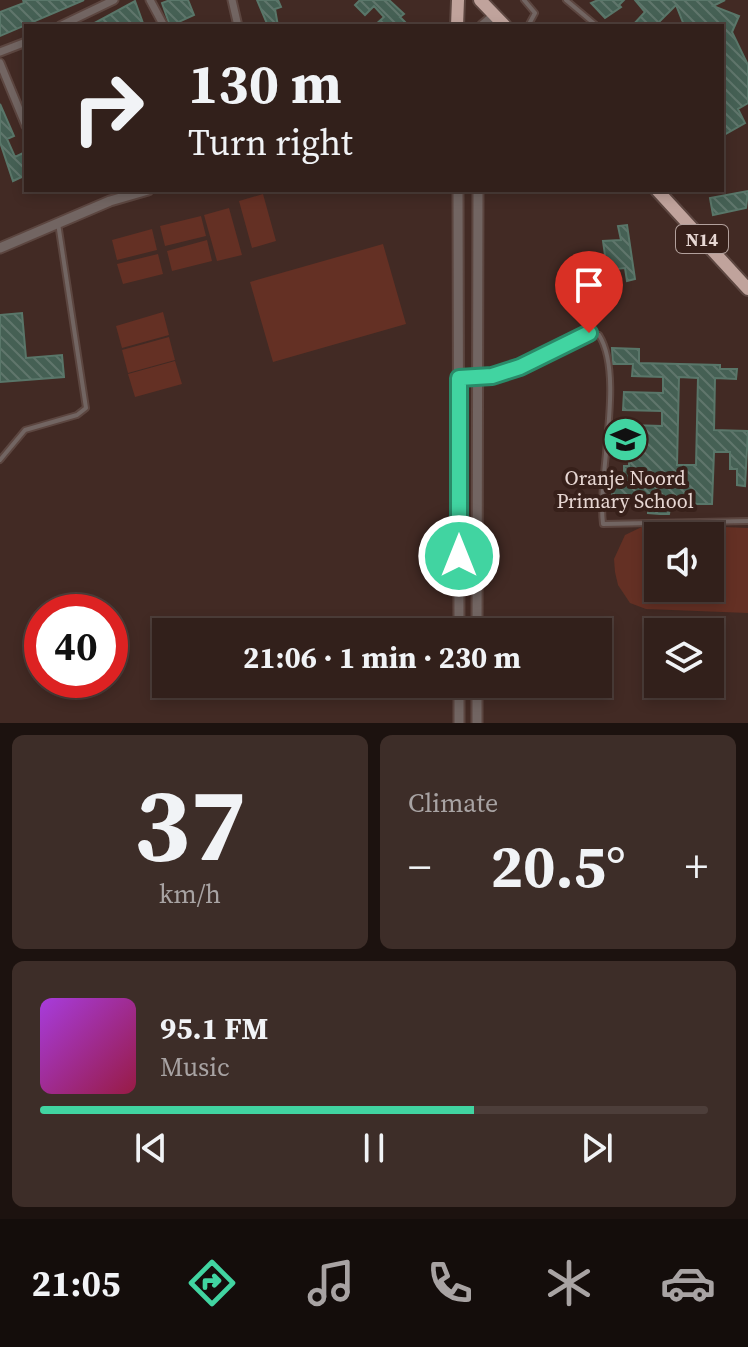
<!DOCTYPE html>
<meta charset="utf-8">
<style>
:root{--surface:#32201b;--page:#3d2d28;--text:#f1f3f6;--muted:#a8a3a3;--line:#4d3e3a;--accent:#41d4a1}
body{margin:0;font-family:"Source Serif 4",serif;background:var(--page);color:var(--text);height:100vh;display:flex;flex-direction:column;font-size:30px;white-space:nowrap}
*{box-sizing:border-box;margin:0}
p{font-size:26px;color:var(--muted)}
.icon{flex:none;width:44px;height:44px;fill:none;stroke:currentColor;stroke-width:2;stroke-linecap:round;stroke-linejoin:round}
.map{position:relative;height:723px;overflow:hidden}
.details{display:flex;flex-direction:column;gap:12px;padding:12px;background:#1c120f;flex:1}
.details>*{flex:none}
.hud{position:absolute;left:24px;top:24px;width:700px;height:168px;border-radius:0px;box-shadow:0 4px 12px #0003,0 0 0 2px var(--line);background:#32201b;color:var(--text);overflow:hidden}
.controls{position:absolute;left:644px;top:522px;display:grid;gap:16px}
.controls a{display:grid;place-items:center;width:80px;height:80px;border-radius:0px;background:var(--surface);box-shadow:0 4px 12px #0003,0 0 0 2px var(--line);font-size:40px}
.speed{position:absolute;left:24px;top:594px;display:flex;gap:16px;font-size:40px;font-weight:700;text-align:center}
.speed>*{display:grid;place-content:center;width:104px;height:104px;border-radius:50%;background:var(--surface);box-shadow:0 4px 12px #0003,0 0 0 2px var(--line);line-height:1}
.speed .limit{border:12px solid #d22;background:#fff;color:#111}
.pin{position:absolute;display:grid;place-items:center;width:68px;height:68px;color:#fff;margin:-82px -34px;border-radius:50% 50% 50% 0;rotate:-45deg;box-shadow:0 0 8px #0007}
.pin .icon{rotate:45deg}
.me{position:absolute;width:88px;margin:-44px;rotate:0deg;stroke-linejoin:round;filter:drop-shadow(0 0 6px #0008)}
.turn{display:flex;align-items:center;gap:28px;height:168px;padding:0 32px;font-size:36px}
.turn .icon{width:104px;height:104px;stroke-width:2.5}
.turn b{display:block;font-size:56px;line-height:68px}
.big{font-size:60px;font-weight:700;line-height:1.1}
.details .card{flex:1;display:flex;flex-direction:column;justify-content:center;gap:12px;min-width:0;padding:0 28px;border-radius:12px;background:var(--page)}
.details .dial{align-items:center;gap:0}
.dial b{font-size:104px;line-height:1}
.song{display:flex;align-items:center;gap:24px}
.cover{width:96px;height:96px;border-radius:12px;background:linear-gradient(135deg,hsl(280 70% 55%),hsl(340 70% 35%))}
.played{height:8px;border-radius:4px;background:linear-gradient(90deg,var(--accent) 65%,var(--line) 65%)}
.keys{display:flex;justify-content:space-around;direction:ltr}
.heat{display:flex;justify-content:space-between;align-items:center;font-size:44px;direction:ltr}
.details .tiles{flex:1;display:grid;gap:12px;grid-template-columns:1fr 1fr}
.card:last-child{grid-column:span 2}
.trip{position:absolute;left:152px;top:618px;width:460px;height:80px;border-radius:0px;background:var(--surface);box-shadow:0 4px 12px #0003,0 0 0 2px var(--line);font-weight:700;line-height:80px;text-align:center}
.menu{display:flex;height:128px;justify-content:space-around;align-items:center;background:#140d0b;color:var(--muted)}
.menu .icon{width:56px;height:56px}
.menu .active{color:var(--accent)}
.menu b{font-size:36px;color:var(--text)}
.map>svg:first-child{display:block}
.green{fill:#643024;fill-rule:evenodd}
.building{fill:url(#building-back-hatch);stroke:#597669;stroke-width:2;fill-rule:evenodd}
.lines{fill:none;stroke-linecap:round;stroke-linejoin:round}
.service-casing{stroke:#5c4640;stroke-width:8}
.minor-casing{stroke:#5c4640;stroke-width:11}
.tertiary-casing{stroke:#5c4640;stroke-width:13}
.trunk-casing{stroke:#5c4640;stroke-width:16}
.service{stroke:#726562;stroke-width:4}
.minor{stroke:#726562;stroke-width:7}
.tertiary{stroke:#726562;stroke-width:9}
.trunk{stroke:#c0a39c;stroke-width:12}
.route-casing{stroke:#2a8a69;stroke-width:20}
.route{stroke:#41d4a1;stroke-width:14}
.labels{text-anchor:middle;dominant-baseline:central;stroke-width:8;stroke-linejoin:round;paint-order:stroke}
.shield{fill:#37201a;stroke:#b2a09c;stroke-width:2}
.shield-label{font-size:18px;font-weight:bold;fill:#e7d7d3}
.poi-label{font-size:20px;fill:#e7d7d3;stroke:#37201a}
</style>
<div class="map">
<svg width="748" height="723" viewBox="0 0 748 723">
<defs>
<pattern id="building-back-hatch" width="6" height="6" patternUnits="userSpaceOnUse" patternTransform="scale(2)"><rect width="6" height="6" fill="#456054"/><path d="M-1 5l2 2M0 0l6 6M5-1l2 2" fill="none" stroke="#60766c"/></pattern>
</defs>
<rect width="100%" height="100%" fill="#422a24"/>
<path class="green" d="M263,194L276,241L252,248L239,201Z
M229,208L242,255L217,261L204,215Z
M201,216L206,236L165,246L160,226Z
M152,229L157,250L117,260L112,240Z
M207,240L212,261L172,271L167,251Z
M383,244L406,324L273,362L250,282Z
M158,254L163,274L123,284L117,264Z
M163,312L169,335L122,348L116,326Z
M169,337L175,360L128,373L122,350Z
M175,361L182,384L135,397L128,374Z
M648,524L748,528V613L646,609L630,603L618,585L615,572L614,559L625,535ZM658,536H710V588H658Z"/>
<path class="building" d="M23,0H84L0,36V12L24,3Z
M170,0H188L194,15L170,26L162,3Z
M257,0H278L281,7L275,9L278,26H268Z
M360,0H389L404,14L400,17L409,26H374L384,17L374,6L365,15L355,5Z
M598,0H624L619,5L621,7L605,18L591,3Z
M635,0H725L713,6L739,16L732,32L748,65V103L738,109L745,123L722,136V26L684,25L676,5L655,26H632L645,12Z
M135,1L144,26H89L104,18Z
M0,104L14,136L7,139L15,157L23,153L26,159V175L13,181L0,142Z
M748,191L746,208L713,215L710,198Z
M627,225L635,279L627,281L625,268L607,270L603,241L621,240L618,226Z
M22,313L26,358L62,355L64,377L0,382V315Z
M612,348L639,349V363L720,365V369H737L736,379L715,378L714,430L748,431L745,486L737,485V469H730V452H714L712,504H690V508H670L669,514H660L648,513V498L612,497V480L624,481V466H629L630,425L662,426V411L623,410L624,392L663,393V377L632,376L633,364H613ZM679,377L698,378L696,465H677Z"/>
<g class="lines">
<defs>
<path id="service" d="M524,0L535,13L528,26
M566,0L597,26
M460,378C480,376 498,375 517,368C541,359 571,328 599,335C625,376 597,475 603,524L748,521
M0,460L25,430L77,415L86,408L58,223"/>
<path id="minor" d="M150,0L164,26
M232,0L238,26
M60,26L114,0
M0,52L26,42
M0,63L26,126"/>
<path id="tertiary" d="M482,26L495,15
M458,190L459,632
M0,248L110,201L148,190
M477,632L478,190
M477,684V723
M459,723V684"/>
<path id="trunk" d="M480,0L505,26
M457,26L458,0
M657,190L748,289"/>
</defs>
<use href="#service" class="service-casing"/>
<use href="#minor" class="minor-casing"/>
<use href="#tertiary" class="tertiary-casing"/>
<use href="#trunk" class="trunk-casing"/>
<use href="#service" class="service"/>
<use href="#minor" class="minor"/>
<use href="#tertiary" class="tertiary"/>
<use href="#trunk" class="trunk"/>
</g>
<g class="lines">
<defs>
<path id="route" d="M459,556V378L492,376L520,367L589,333"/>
</defs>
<use href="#route" class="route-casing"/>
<use href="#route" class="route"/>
</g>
<defs>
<symbol id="school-disc" viewBox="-11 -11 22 22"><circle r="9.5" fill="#41d4a1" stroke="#37201a"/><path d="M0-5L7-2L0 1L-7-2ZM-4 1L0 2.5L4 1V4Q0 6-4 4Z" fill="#111"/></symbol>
</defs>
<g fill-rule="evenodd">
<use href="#school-disc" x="600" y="414" width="51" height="51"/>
</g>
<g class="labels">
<rect class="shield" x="676" y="225" width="52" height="28" rx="6"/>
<g class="shield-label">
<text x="702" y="239">N14</text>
</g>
<g class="poi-label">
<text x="625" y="478">Oranje Noord<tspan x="625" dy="23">Primary School</tspan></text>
</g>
</g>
</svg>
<div class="controls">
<a><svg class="icon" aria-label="sound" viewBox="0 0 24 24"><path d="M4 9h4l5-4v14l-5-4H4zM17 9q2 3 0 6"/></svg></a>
<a><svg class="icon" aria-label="layers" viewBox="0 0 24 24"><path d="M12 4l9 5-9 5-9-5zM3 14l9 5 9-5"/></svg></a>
</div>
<div class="speed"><div class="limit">40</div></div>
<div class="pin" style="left:589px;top:333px;background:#d93025"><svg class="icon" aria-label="arrive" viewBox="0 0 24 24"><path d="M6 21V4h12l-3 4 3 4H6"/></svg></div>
<svg class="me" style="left:459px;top:556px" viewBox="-20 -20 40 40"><circle r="17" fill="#41d4a1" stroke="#fff" stroke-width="3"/><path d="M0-11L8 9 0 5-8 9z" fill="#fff"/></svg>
<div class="trip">21:06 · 1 min · 230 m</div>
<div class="hud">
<div class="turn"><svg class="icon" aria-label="right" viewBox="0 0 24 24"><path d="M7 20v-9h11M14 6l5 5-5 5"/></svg><div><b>130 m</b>Turn right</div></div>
</div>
</div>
<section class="details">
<div class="tiles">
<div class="card dial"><b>37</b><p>km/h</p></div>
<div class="card"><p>Climate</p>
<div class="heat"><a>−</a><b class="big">20.5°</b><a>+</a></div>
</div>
<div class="card">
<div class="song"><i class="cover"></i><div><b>95.1 FM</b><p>Music</p></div></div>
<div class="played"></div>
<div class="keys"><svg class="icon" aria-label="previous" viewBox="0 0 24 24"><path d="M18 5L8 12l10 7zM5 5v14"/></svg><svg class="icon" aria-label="pause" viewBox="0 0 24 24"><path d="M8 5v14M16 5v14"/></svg><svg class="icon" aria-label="next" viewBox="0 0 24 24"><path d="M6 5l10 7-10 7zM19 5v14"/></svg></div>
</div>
</div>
</section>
<nav class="menu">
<b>21:05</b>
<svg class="icon active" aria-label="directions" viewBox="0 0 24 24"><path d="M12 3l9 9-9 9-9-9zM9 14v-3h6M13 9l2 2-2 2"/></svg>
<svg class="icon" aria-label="music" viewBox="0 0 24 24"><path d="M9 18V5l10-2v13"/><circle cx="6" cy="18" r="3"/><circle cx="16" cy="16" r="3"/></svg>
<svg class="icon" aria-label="phone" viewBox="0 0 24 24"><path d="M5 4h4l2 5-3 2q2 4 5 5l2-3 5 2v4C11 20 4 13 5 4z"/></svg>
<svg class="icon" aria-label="climate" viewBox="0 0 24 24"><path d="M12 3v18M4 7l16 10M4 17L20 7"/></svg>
<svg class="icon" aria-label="car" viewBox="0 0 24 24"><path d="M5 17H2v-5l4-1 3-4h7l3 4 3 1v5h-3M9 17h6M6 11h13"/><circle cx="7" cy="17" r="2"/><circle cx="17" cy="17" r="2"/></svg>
</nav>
